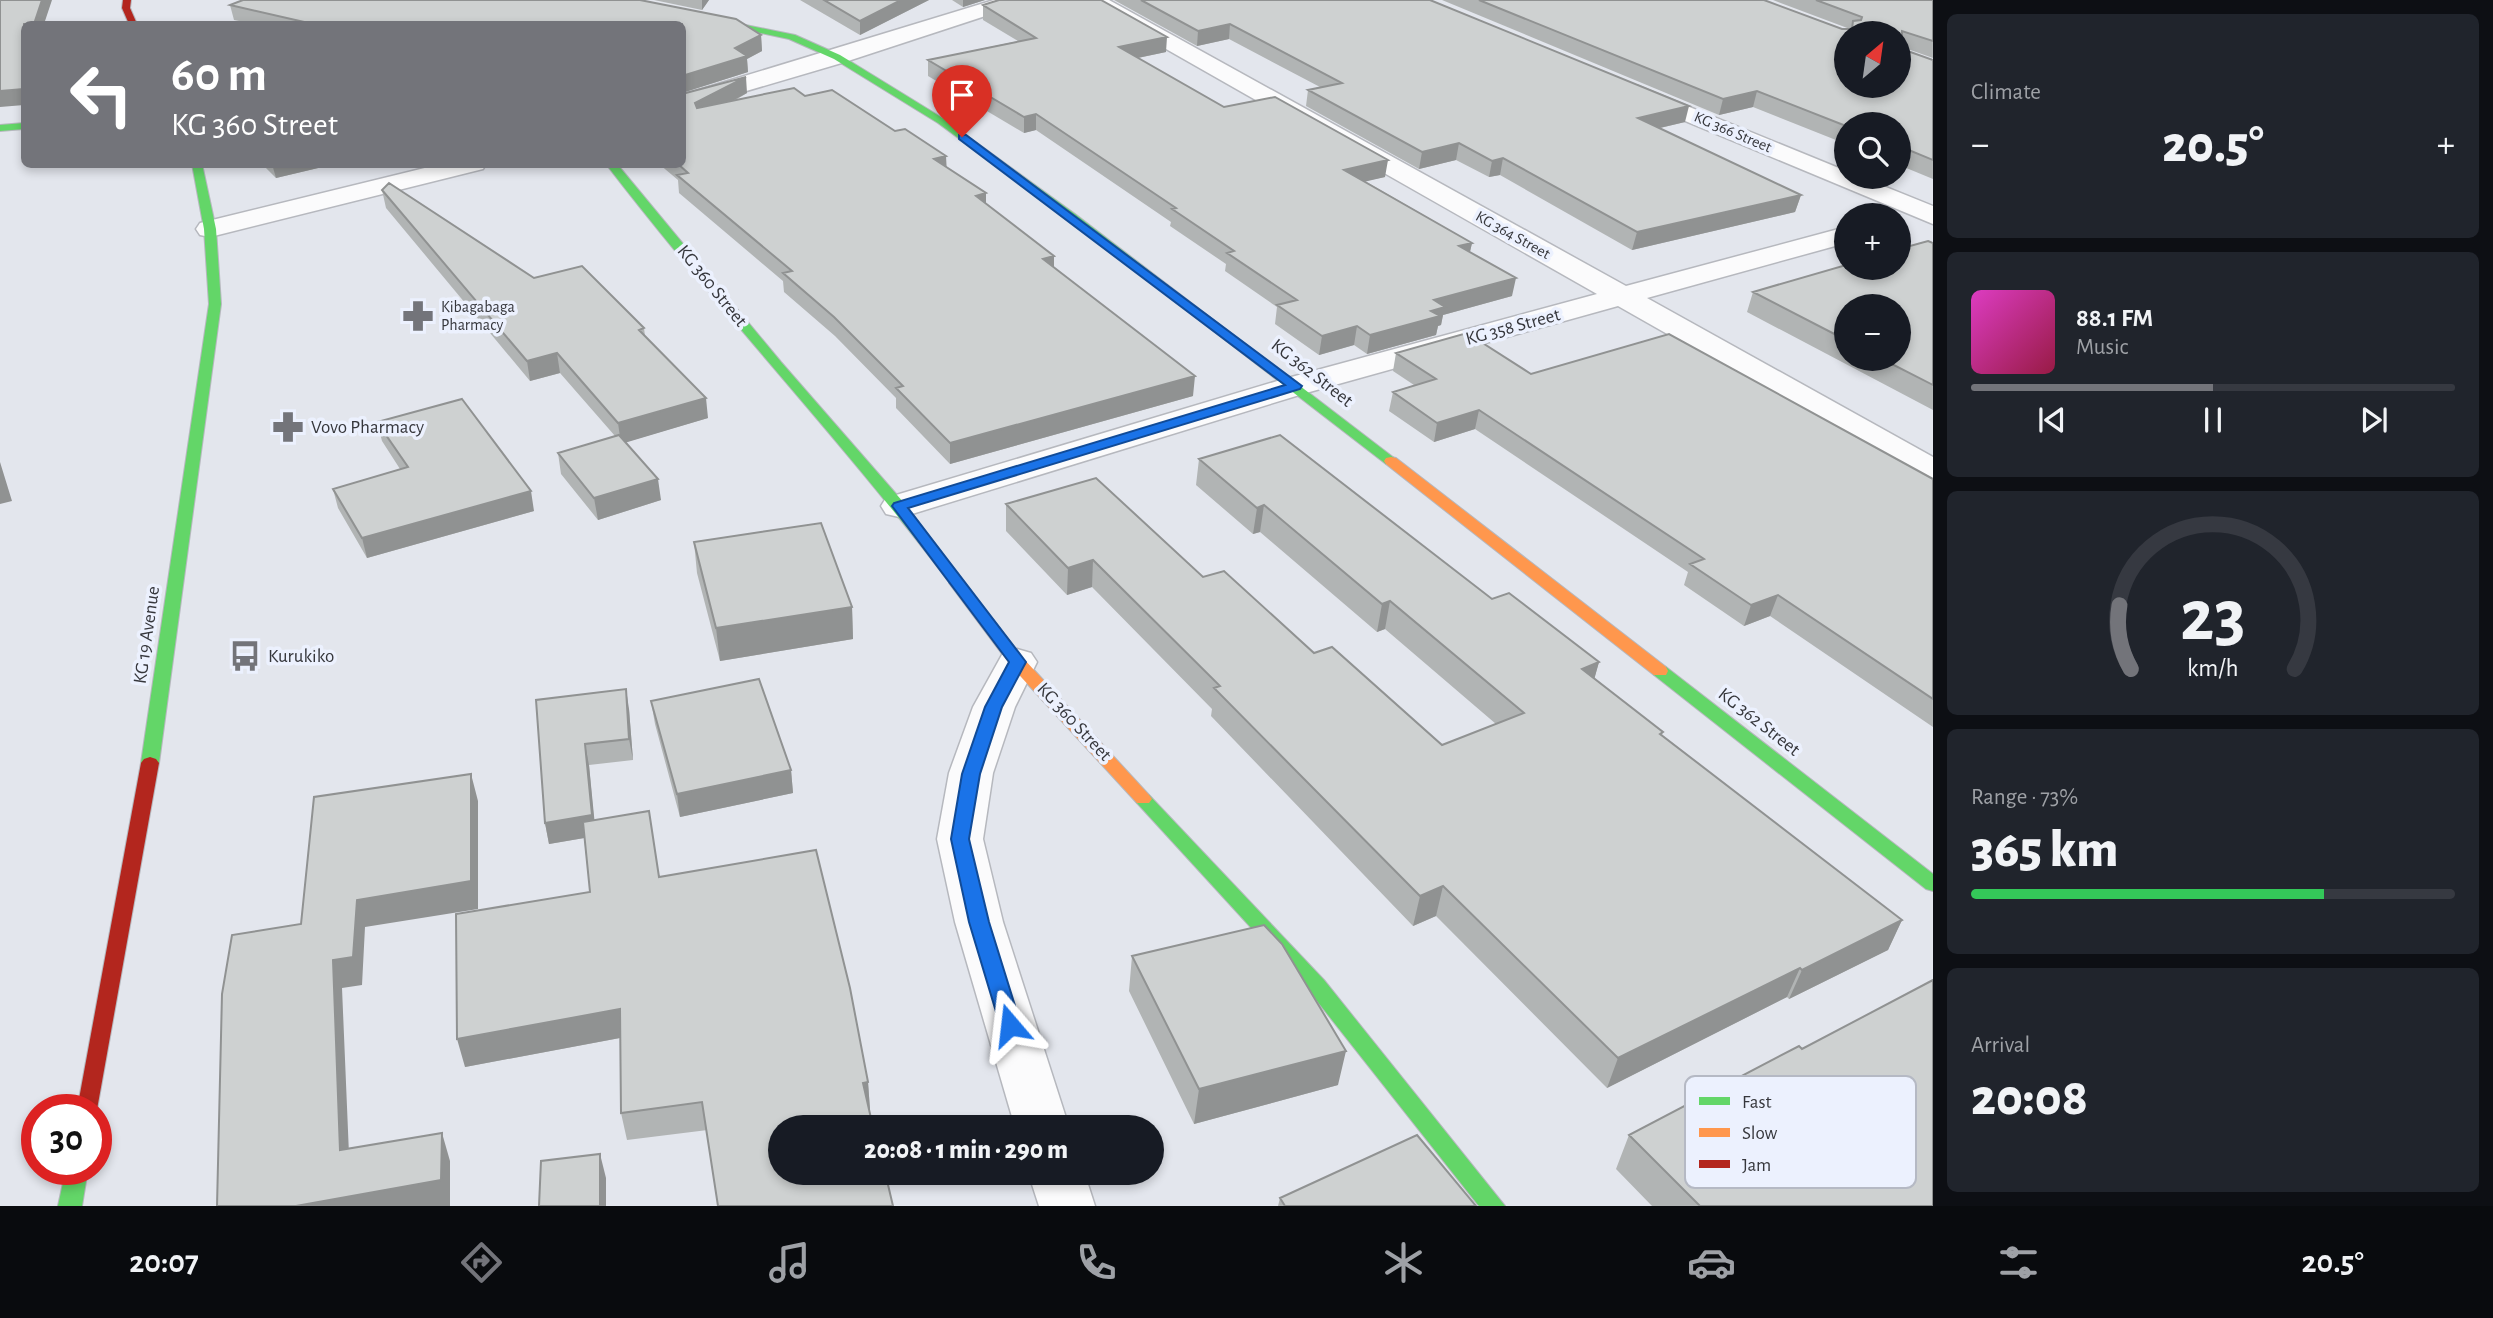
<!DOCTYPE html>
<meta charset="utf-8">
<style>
:root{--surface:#171b24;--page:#20242c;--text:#f1f3f6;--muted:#9ea1a6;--line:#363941;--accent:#73747a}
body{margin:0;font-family:"Alegreya Sans",sans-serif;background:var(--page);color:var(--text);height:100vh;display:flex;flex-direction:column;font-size:26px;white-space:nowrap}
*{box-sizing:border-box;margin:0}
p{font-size:23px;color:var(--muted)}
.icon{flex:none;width:38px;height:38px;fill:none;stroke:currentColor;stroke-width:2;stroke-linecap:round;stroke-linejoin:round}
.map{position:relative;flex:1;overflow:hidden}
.details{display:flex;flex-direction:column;gap:14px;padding:14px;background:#0d0f14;width:560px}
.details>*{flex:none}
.guide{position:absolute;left:21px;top:21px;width:665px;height:147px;border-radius:10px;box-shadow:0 4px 10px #0003;background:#73747a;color:#fff;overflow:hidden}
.needle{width:46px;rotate:29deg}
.fabs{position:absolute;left:1834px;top:21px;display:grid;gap:14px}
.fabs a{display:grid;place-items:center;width:77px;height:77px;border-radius:50%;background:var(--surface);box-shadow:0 4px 10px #0003;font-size:35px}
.speed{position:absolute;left:21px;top:1094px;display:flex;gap:14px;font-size:35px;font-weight:700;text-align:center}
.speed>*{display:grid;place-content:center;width:91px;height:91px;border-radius:50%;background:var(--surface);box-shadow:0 4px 10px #0003;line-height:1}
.speed .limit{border:10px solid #d22;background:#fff;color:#111}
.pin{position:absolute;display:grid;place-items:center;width:60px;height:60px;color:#fff;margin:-72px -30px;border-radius:50% 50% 50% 0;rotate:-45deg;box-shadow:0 0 7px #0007}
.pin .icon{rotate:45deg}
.me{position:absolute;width:77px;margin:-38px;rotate:343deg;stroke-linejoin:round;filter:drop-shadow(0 0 5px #0008)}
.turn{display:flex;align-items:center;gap:24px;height:147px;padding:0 35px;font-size:32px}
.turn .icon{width:91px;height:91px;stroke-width:2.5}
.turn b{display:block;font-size:49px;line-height:60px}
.big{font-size:52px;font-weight:800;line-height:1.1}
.details .tile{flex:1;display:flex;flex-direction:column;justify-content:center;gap:10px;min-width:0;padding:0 24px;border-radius:10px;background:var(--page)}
.details .dial{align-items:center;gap:0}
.dial svg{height:182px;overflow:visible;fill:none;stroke:var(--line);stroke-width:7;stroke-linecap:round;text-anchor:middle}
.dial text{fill:var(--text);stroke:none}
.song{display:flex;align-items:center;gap:21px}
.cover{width:84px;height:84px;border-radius:10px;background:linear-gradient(135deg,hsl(310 70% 55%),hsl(340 70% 35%))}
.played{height:7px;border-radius:4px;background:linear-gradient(90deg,var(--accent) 50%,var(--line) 50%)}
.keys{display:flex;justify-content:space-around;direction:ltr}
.heat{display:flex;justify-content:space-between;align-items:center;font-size:38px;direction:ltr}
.charge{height:10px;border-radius:5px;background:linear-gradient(90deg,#34c759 73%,var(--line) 0)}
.trip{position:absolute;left:768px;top:1115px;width:396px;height:70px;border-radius:35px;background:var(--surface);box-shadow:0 4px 10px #0003;font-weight:800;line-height:70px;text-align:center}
.tabs{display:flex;height:112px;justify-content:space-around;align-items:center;background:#090b0e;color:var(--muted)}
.tabs .icon{width:49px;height:49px}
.tabs .selected{color:var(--accent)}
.tabs b{font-size:32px;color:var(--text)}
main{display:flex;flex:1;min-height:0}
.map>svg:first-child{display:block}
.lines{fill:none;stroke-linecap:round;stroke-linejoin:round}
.street-casing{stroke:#b6b8be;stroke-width:3}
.fast-casing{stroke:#b6b8be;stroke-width:2}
.slow-casing{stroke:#b6b8be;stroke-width:2}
.jam-casing{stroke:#b6b8be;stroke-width:2}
.street{fill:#fbfbfc;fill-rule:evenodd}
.fast{fill:#63d668;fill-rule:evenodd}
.slow{fill:#ff974d;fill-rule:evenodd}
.jam{fill:#b3261e;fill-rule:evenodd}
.wall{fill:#b1b4b4;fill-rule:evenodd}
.shaded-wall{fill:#909292}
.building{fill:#ced1d1;stroke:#909292;stroke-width:2;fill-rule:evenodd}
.route{fill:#1a73e8;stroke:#114b97;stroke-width:2}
.labels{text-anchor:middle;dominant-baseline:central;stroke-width:7;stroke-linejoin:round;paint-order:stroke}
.far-street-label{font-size:16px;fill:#36373c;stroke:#ecf1fe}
.far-poi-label{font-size:16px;fill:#36373c;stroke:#ecf1fe;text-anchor:start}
.street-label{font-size:19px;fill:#36373c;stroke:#ecf1fe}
.poi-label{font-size:19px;fill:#36373c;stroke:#ecf1fe;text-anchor:start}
.key{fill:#ecf1fe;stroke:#b5b9c4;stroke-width:2}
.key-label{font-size:19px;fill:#36373c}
</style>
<main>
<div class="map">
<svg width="1933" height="1206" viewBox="0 0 1933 1206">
<rect width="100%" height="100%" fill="#e3e6ed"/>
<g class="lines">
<defs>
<path id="street" d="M994,0H1025L1022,4L845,62L682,110V95Z
M1084,0H1109L1626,286L1846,227V243L1647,298L1933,457V481L1921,478L1618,306L1306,393L912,514L899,517L886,514L881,506L886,498L1284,379L1597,294L1087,4Z
M1638,86L1846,171V177H1861L1933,206V224L1630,98L1626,93L1630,88Z
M441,164H486L483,169L210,237L200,235L196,229L200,223Z
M1017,649L1031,653L1037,662L1015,707L993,773L983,839L1003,922L1069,1127H1015L955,922L937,839L949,773L973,707L1003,653Z
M1028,1172H1084L1095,1206H1039Z"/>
<path id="fast" d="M607,0H623L795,35L840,55L944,119L1075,214L1398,461L1396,464H1386L1067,218L938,123L834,59L789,39Z
M24,123V129L0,131V125Z
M192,164H202L216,229L221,304L159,763L156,767H144L141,763L209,304L204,229Z
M606,164H617L781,362L904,503L962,580L965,583L962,586H952C843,441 717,309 606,164Z
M1660,666L1666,667L1933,874V891L1926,889L1654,675L1652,671Z
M1143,793L1149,795L1324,980L1505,1206H1479L1310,992L1137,803L1134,799L1137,795Z
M66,1169H88L82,1206H58Z"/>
<path id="slow" d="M1391,457L1396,458L1666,667L1668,671L1666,675H1654L1386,464L1384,461L1386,458Z
M957,578L962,580L1023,658L1149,795L1152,799L1149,803H1137L1011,666L949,583Z"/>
<path id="jam" d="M123,0H131L130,8L137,24H129L122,8Z
M150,757L156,759L159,763L96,1115V1110H77L141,763L144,759Z"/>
</defs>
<use href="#street" class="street-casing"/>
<use href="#fast" class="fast-casing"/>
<use href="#slow" class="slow-casing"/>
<use href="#jam" class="jam-casing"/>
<use href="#street" class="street"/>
<use href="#fast" class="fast"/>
<use href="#slow" class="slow"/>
<use href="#jam" class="jam"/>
</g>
<path class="wall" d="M243,0H640L736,19L761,35L762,51L747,59L748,72L682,93V24H254L234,20L230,5Z
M654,0H709L702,10Z
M800,0H929L860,35Z
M952,0H985L963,7Z
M1114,0H1430L1685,122L1660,128L1801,195L1795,212L1632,250L1500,175L1489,177L1456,160L1419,169L1306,106L1308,90L1320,87L1229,39L1197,46Z
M1442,0H1764L1842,29H1850L1773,0H1933V58L1902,47V49L1933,60V179L1899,165V124H1846V144L1753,107L1719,115Z
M983,5L1166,52L1138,58L1224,107L1385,177L1365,181L1472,243L1470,252L1512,296L1443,315L1441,325L1438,326L1436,335L1367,354L1354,345L1319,355L1275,324L1277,307L1225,271L1226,264L1170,226L1171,222L1036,130L1024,133L928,76V60L1018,41L983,20Z
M747,93L734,101L805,96L947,167L1193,396L950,464L896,408V398L835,336L784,292L783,281L679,193L678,180L659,164H682V94Z
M262,164H335L276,178Z
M382,190L534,278L644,328L645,336L708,418L626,442L661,500L598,520L561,474L558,453L615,436L560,373L530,381L386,208Z
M1933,243V410L1747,312L1753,292ZM1846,306L1899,359H1846Z
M1396,353L1531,374L1933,479V727L1770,616L1744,626L1684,585L1688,572L1475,429L1434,442L1389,411L1393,392L1414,385L1393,371Z
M377,422L534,511L367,558L338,508L333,489L400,469L382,441Z
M1199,459L1492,599L1599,662L1594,679L1663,732L1662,735L1902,920L1888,950L1789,999L1787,997L1607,1088L1436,916L1413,926L1211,716L1212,709L1092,587L1067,595L1006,531V504L1203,577L1314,653L1442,745L1496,724L1385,629L1377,632L1260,532L1253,534L1196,485Z
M694,542L852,607L853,639L720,661L697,573Z
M536,700L629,709L633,760L589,765L594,820L659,877L868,1082L870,1110L627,1140L621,1113L620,1038L465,1067L590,892L584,838L549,844L545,823Z
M651,701L791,770L793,793L680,817L655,724Z
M1132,956L1338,1085L1194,1124L1129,991Z
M1802,1049L1933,1206H1652L1616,1169L1629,1135Z
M1280,1198L1476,1206H1278Z"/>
<path class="shaded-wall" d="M42,0H52L44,24H34Z
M702,0H709L702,10Z
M901,0H929L860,35V21Z
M963,0H985L963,7Z
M1230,24L1229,39L1197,46L1198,31Z
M761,35L762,51L747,59L748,72L682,93V76Z
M1167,37L1166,52L1118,62L1119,47Z
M746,77L747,93L697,120L695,103Z
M24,89V105L0,107V91Z
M1757,91L1753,107L1719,115L1723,99Z
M1689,106L1685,122L1634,134L1638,118Z
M1036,114V130L1024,133V117Z
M1459,143L1456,160L1419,169L1422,152Z
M946,156L947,174L934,159Z
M1503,158L1500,175L1489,177L1492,161Z
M1388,160L1385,177L1342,187L1344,170Z
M272,164H335L276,178Z
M986,193V211L976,196Z
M1801,195L1795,212L1632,250L1637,232Z
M1472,243L1468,260L1459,246Z
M1054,256V275L1043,259Z
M1516,278L1512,296L1443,315L1441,325L1438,326L1436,335L1367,354L1370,335L1434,300Z
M1357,326L1354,345L1319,355L1322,336Z
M557,353L560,373L530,381L527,361Z
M1195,376L1193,396L950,464V443Z
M706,398L708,418L621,444L618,423Z
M1479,410L1475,429L1434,442L1437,423Z
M0,462L12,501L0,504Z
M658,479L661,500L598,520L594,498Z
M531,491L534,511L367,558L362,538Z
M1264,505L1260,532L1253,534L1257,508Z
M1093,560L1092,587L1067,595L1068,568Z
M1778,595L1770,616L1744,626L1751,605Z
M1390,601L1385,629L1377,632L1382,604Z
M852,607L853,639L720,661L716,628Z
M1599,662L1591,691L1582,669Z
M626,689L629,709L633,760L629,739Z
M585,744L589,765L596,836L549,844L545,823Z
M791,770L793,793L680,817L677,794Z
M471,774L478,801V909L365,927L362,985L342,988L350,1178L340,1150L333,960L357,900Z
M1443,886L1436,916L1413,926L1420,896Z
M1902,920L1888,950L1789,999L1802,970Z
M1800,968L1787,997L1607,1088L1618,1058Z
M620,1009L625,1037L465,1067L457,1039Z
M1346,1051L1338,1085L1194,1124L1199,1089Z
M868,1082L870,1110L864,1111L863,1083Z
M442,1133L450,1161V1206H296Z
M600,1154L606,1178V1206H600Z"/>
<path class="building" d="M0,0H42L34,24H24V89L0,91Z
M243,0H640L736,19L761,35L735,48L747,56L682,76V24H312H313L230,5Z
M824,0H901L860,21Z
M999,0H1101L1167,37L1119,47L1224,107L1275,97L1388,160L1344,170L1472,243L1459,246L1516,278L1434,300L1445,307L1431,311L1440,316L1370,335L1357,326L1322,336L1277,305L1297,300L1227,253L1234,251L1172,209L1176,208L1036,114L1024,117L928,60L1036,38L983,5Z
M1141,0H1430L1689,106L1638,118L1801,195L1637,232L1503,158L1492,161L1459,143L1422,152L1308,90L1342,83L1230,24L1198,31Z
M1479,0H1764L1842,29H1852L1853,21L1861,20L1862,17L1816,0H1933V41L1902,31V49L1933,60V160L1899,146V124H1846V126L1757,91L1723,99ZM1846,33H1899V86H1846Z
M746,77L695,103L697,108L794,88L805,96L832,90L895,131L905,129L946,156L934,159L986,193L976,196L1054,256L1043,259L1195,376L950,443L896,388L903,386L834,317L783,273L792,271L677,175L688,173L678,164H682V94Z
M389,183L534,278L582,266L644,328L639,330L706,398L618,423L557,353L527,361L382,190Z
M1928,241L1933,243V385L1882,359H1899V306H1846V340L1753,292L1846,265V268H1899V249Z
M1467,333L1531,374L1669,334L1933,479V699L1778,595L1751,605L1690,564L1704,559L1479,410L1437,423L1393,392L1436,379L1396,353Z
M462,399L531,491L362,538L333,489L408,467L377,422Z
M619,435L658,479L594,498L558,453Z
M1280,435L1492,599L1509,593L1599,662L1582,669L1663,732L1660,734L1902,920L1802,970L1800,968L1618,1058L1443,886L1420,896L1214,688L1220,686L1093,560L1068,568L1006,504L1096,478L1203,577L1224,571L1314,653L1332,647L1442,745L1524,713L1390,601L1382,604L1264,505L1257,508L1199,459Z
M821,523L852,607L716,628L694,542Z
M759,679L791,770L677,794L651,701Z
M626,689L629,739L585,744L592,815L545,823L536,700Z
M471,774V881L357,900L353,957L333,960L340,1150L442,1133L441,1180L296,1206H217L222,994L232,935L301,924L314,797Z
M649,811L659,877L816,850L850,988L868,1082L863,1083L873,1127H780V1172H885L893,1206H718L702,1102L621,1113L620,1009L457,1039L456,914L590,892L583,822Z
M1264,925L1282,944L1346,1051L1199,1089L1132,956Z
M1933,980V1206H1700L1629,1135L1799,1046L1802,1049Z
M1417,1135L1476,1206H1285L1280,1198Z
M600,1154V1206H539L541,1161Z"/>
<path class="route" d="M959,135H966L1302,386L1300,389L908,508L1026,662L1002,707L980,774L969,839L989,922L1021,1025L1018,1031L1010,1033L1003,1031L1000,1025L969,922L951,839L962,774L985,707L1009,662L892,506L894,503L1285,385L959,139Z"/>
<defs>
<symbol id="pharmacy-bare" viewBox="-9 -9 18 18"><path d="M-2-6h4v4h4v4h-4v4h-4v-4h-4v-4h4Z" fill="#73747a" stroke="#ecf1fe" stroke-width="2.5" paint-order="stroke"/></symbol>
<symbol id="bus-bare" viewBox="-9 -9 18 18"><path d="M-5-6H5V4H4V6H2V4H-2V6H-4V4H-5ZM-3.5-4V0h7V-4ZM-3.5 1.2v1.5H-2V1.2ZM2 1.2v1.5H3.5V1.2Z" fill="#73747a" stroke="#ecf1fe" stroke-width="2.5" paint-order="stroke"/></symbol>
</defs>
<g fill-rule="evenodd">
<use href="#pharmacy-bare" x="396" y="294" width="44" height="44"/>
<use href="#pharmacy-bare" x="266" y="405" width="44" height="44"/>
<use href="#bus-bare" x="223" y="634" width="44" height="44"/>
</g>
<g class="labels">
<g class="far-street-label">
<text transform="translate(1733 132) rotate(23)">KG 366 Street</text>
<text transform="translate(1513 235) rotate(29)">KG 364 Street</text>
</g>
<g class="far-poi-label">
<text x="441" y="307">Kibagabaga<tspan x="441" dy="18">Pharmacy</tspan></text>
</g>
<g class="street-label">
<text transform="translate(712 286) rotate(51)">KG 360 Street</text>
<text transform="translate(1513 327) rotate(-15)">KG 358 Street</text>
<text transform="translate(1312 373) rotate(38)">KG 362 Street</text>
<text transform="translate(147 635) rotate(-82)">KG 19 Avenue</text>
<text transform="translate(1074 722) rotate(47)">KG 360 Street</text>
<text transform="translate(1759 722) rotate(38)">KG 362 Street</text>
</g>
<g class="poi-label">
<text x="311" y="427">Vovo Pharmacy</text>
<text x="268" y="656">Kurukiko</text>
</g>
</g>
<rect x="1685" y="1076" width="231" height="112" rx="10" class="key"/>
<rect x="1699" y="1097" width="31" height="8" fill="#63d668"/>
<rect x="1699" y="1128" width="31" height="9" fill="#ff974d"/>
<rect x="1699" y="1160" width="31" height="8" fill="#b3261e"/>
<g class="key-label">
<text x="1742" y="1108">Fast</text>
<text x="1742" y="1139">Slow</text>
<text x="1742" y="1171">Jam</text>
</g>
</svg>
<div class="fabs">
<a><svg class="needle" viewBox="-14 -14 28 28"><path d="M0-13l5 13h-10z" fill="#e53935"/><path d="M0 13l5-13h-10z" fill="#9ea1a6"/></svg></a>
<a><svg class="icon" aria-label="search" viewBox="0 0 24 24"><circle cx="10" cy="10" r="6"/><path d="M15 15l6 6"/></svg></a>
<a>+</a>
<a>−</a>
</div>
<div class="speed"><div class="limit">30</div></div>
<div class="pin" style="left:962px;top:137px;background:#d93025"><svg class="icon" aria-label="arrive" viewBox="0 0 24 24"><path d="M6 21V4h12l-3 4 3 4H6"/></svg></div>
<svg class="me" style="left:1010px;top:1025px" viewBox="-20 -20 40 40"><path d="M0-17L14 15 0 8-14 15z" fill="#1a73e8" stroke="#fff" stroke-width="4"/></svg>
<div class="trip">20:08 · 1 min · 290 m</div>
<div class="guide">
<div class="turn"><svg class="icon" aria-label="left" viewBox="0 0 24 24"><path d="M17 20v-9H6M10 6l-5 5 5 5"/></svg><div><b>60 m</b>KG 360 Street</div></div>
</div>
</div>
<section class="details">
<div class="tile"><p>Climate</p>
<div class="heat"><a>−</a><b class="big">20.5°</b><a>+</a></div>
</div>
<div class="tile">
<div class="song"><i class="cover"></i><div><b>88.1 FM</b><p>Music</p></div></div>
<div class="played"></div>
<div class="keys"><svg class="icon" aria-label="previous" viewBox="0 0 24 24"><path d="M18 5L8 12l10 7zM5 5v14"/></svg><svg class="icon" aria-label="pause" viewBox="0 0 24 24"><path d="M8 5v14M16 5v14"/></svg><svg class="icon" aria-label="next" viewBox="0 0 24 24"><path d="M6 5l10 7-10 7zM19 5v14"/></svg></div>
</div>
<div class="tile dial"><svg viewBox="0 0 100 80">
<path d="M14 69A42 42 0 1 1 86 69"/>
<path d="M14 69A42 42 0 0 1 9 41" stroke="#73747a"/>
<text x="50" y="56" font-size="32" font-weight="700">23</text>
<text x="50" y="72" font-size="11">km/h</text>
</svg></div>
<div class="tile"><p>Range · 73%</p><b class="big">365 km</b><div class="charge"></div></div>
<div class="tile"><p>Arrival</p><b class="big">20:08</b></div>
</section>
</main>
<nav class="tabs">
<b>20:07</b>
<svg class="icon selected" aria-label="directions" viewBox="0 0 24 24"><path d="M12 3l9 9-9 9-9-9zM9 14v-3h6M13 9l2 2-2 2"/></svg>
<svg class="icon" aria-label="music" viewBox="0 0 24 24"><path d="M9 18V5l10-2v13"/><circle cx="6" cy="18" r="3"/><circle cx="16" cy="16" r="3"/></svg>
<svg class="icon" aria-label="phone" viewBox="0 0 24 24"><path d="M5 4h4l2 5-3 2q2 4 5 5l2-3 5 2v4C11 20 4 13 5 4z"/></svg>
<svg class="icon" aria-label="climate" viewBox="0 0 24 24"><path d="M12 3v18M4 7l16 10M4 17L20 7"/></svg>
<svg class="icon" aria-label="car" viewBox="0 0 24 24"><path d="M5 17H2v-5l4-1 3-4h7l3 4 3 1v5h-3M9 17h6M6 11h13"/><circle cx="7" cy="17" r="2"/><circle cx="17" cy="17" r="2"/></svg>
<svg class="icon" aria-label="filters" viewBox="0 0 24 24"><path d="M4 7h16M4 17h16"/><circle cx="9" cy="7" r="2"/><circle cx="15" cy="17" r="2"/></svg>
<b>20.5°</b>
</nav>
